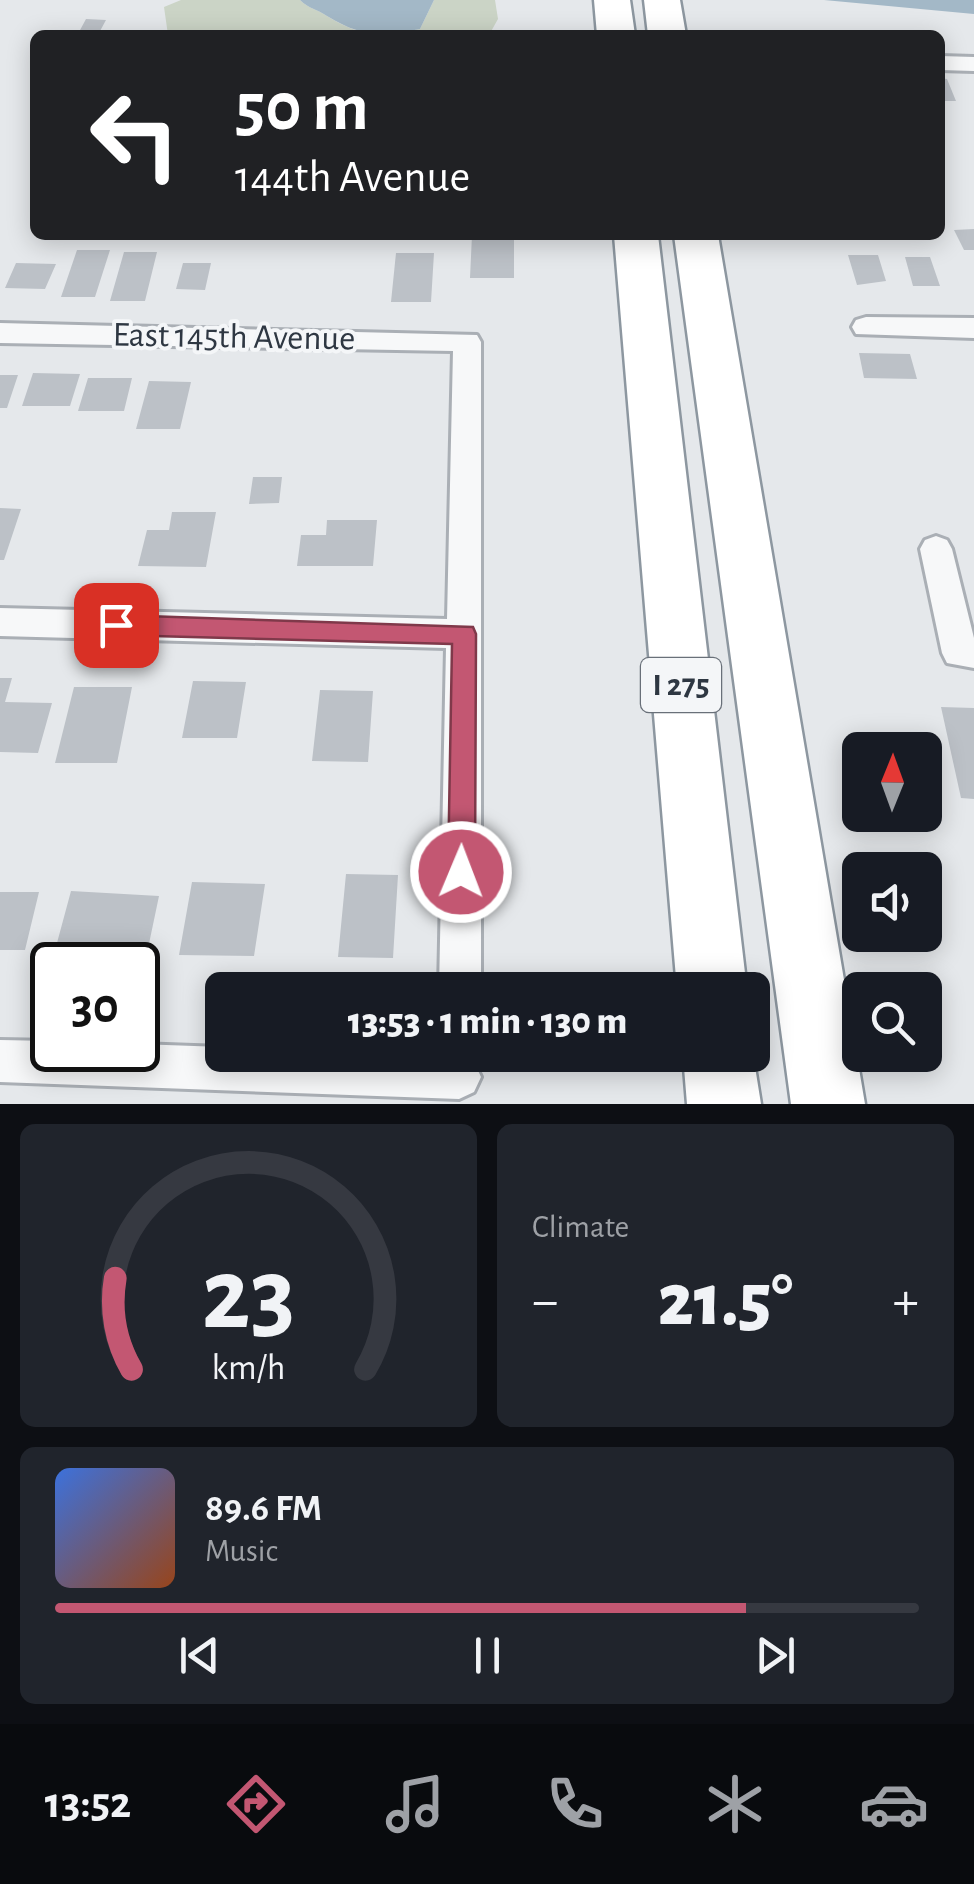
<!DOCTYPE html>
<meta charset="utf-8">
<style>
:root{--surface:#171b24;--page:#20242c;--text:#f1f3f6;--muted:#9ea1a6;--line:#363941;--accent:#c35772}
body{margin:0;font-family:"Alegreya Sans",sans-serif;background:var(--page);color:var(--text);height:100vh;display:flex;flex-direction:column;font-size:38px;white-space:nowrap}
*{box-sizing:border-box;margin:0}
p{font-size:32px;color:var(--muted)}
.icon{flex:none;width:55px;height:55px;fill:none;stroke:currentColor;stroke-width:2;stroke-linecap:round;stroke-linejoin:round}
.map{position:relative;height:1104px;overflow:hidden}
.drawer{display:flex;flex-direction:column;gap:20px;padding:20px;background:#0d0f14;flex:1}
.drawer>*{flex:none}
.guide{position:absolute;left:30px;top:30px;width:915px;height:210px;border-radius:15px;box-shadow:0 5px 25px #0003;background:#202124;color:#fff;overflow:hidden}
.needle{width:65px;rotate:1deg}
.tools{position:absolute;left:842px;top:732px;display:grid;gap:20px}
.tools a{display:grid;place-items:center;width:100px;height:100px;border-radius:15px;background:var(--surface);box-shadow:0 5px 25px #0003;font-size:50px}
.speed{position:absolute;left:30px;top:942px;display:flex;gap:20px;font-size:50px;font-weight:700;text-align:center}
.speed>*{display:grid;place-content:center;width:130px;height:130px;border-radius:50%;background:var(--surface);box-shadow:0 5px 25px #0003;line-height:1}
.speed .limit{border:5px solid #111;border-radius:15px;background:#fff;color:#111}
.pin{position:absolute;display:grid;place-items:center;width:85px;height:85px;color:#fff;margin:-42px;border-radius:20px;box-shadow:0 5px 15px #0006}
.me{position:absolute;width:110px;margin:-55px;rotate:1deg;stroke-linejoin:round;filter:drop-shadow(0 0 8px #0008)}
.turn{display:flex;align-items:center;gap:35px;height:210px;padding:0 40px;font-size:45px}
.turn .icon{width:130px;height:130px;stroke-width:2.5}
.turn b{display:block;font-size:70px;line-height:85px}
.big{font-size:75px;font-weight:800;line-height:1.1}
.drawer .widget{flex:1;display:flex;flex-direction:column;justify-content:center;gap:15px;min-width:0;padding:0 35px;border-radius:15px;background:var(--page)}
.drawer .dial{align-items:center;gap:0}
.dial svg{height:260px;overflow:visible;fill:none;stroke:var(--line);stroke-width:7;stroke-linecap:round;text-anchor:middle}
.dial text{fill:var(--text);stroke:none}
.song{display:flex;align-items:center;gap:30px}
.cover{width:120px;height:120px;border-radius:15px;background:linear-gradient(135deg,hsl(220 70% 55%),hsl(20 70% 35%))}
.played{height:10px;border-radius:5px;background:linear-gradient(90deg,var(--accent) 80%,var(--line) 80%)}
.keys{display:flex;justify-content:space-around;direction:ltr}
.heat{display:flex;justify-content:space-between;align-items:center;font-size:55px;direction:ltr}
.drawer .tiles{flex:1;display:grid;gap:20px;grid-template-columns:1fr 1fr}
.widget:last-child{grid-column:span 2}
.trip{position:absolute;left:205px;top:972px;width:565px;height:100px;border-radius:15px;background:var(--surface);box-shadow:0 5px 25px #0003;font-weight:800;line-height:100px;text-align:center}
.tabs{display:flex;height:160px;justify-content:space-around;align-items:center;background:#090b0e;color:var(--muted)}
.tabs .icon{width:70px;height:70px}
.tabs .on{color:var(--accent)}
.tabs b{font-size:45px;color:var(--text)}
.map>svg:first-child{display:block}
.green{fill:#cbd4c6}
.water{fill:#a3b8c7}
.building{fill:#bcc1c7}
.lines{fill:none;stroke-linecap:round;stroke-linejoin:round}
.minor-casing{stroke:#aaafb5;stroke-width:6}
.motorway-casing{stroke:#8d97a0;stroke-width:5}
.minor{fill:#f7f8f9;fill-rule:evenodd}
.motorway{fill:#fff;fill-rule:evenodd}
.route{fill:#c35772;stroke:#7f394a;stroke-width:2.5}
.labels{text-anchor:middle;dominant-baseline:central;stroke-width:8;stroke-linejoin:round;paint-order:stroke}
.shield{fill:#f4f6f8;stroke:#697079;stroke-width:2.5}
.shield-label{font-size:32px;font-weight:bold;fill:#2e3742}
.street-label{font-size:35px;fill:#2e3742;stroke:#f4f6f8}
</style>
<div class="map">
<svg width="974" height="1104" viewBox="0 0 974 1104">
<rect width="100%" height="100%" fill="#e5e8eb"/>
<path class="green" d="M181,0H300C309,9 317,9 327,16C367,40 376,34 420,29L434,0H495L498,19L489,35H168L164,7Z"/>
<path class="water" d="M300,0H434L420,29C380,37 362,37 327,16C317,9 309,9 300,0Z
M824,0H974V14Z"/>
<path class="building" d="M86,19L106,20L99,33L79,32Z
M940,78L947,79L956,101H940Z
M974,229V250H964L954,230Z
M472,235H514V278H470Z
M77,250H110L95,297H61Z
M124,252H157L145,301H110Z
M396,253H434L431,302H391Z
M848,255H878L886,281L857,285Z
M905,257H930L940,286H913Z
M16,263L56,264L45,289L5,288Z
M183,263H211L205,290L176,289Z
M859,353L910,354L917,379L864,378Z
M33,373L80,374L70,406H22Z
M0,375H18L7,408H0Z
M88,378H132L124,411H78Z
M149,381L191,382L180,429H136Z
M253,477H282L279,503L249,504Z
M0,508L21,509L4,560H0Z
M172,512H216L206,567L138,566L147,530H169Z
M327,520H377L373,566H297L301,535H326Z
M0,678H12L5,702L52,703L38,753L0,752Z
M193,681L246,682L237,738H182Z
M74,687H132L117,763H55Z
M320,690L373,691L368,762L312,761Z
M941,707L974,708V799L961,798Z
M346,874L398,875L393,958L338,957Z
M192,882L265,884L254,956L179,955Z
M71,891L159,896L146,958L54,954Z
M0,892H39L25,950H0Z"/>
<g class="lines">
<defs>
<path id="minor" d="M940,56L974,57V71L940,70Z
M866,317L974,318V338L856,334L852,327L856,320Z
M0,323L477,335L481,342V990H439L446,648L0,636V608L447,619L453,351L0,343Z
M936,536L947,540L952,549L974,638V668L947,663L942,653L920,549L925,540Z
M0,1040L52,1041V1050H138V1044L222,1047V1055H459L474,1062L481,1077L474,1092L459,1099L0,1082Z"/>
<path id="motorway" d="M594,0H630L635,35H597Z
M644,0H680L686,35H648Z
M614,235H658L747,990H677Z
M674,235H718L865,1104H791Z
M752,1048L761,1104H687L683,1055H752Z"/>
</defs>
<use href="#minor" class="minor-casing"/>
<use href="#motorway" class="motorway-casing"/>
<use href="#minor" class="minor"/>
<use href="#motorway" class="motorway"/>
</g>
<path class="route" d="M116,615L473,627L476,634L475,872L471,881L461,885L452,881L448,872L452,644L116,635L108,632L104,625L108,618Z"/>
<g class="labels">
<rect class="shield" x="641" y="658" width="80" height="54" rx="8"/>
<g class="shield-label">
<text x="681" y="685">I 275</text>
</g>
<g class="street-label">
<text transform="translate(234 337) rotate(1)">East 145th Avenue</text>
</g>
</g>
</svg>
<div class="tools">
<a><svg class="needle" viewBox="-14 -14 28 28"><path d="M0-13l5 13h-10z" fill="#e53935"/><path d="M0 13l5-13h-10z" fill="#9ea1a6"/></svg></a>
<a><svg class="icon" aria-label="sound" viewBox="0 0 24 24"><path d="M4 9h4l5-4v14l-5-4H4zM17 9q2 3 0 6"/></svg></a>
<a><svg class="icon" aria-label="search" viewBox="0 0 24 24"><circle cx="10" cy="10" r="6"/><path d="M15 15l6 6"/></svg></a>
</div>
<div class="speed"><div class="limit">30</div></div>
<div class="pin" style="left:116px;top:625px;background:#d93025"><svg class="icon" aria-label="arrive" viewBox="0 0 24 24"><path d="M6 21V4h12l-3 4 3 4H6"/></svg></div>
<svg class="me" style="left:461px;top:872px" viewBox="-20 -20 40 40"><circle r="17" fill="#c35772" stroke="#fff" stroke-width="3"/><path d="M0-11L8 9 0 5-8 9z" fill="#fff"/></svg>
<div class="trip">13:53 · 1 min · 130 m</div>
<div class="guide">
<div class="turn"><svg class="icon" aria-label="left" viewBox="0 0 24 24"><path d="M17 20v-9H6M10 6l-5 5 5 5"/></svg><div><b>50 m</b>144th Avenue</div></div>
</div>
</div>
<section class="drawer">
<div class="tiles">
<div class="widget dial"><svg viewBox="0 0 100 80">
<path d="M14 69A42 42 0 1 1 86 69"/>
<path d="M14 69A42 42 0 0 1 9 41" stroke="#c35772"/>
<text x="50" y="56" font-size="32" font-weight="700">23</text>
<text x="50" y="72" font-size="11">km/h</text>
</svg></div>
<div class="widget"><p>Climate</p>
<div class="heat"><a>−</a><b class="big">21.5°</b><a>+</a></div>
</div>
<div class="widget">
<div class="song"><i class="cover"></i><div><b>89.6 FM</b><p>Music</p></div></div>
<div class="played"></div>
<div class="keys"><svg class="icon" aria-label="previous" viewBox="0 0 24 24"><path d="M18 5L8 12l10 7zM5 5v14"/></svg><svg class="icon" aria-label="pause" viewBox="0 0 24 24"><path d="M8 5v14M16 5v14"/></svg><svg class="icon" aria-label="next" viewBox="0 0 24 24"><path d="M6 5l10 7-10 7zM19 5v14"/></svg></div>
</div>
</div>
</section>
<nav class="tabs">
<b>13:52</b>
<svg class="icon on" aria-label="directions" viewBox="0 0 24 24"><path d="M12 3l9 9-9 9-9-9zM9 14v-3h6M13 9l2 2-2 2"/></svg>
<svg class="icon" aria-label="music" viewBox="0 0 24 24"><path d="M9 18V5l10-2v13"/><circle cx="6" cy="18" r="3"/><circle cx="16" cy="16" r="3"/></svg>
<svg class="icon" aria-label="phone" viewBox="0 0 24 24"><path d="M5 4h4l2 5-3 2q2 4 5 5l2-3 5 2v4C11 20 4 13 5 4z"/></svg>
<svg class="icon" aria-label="climate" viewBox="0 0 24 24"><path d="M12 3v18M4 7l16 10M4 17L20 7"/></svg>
<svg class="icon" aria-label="car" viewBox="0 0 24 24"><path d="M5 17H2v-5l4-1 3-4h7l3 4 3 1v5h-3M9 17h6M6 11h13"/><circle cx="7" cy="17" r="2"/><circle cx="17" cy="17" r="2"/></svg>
</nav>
